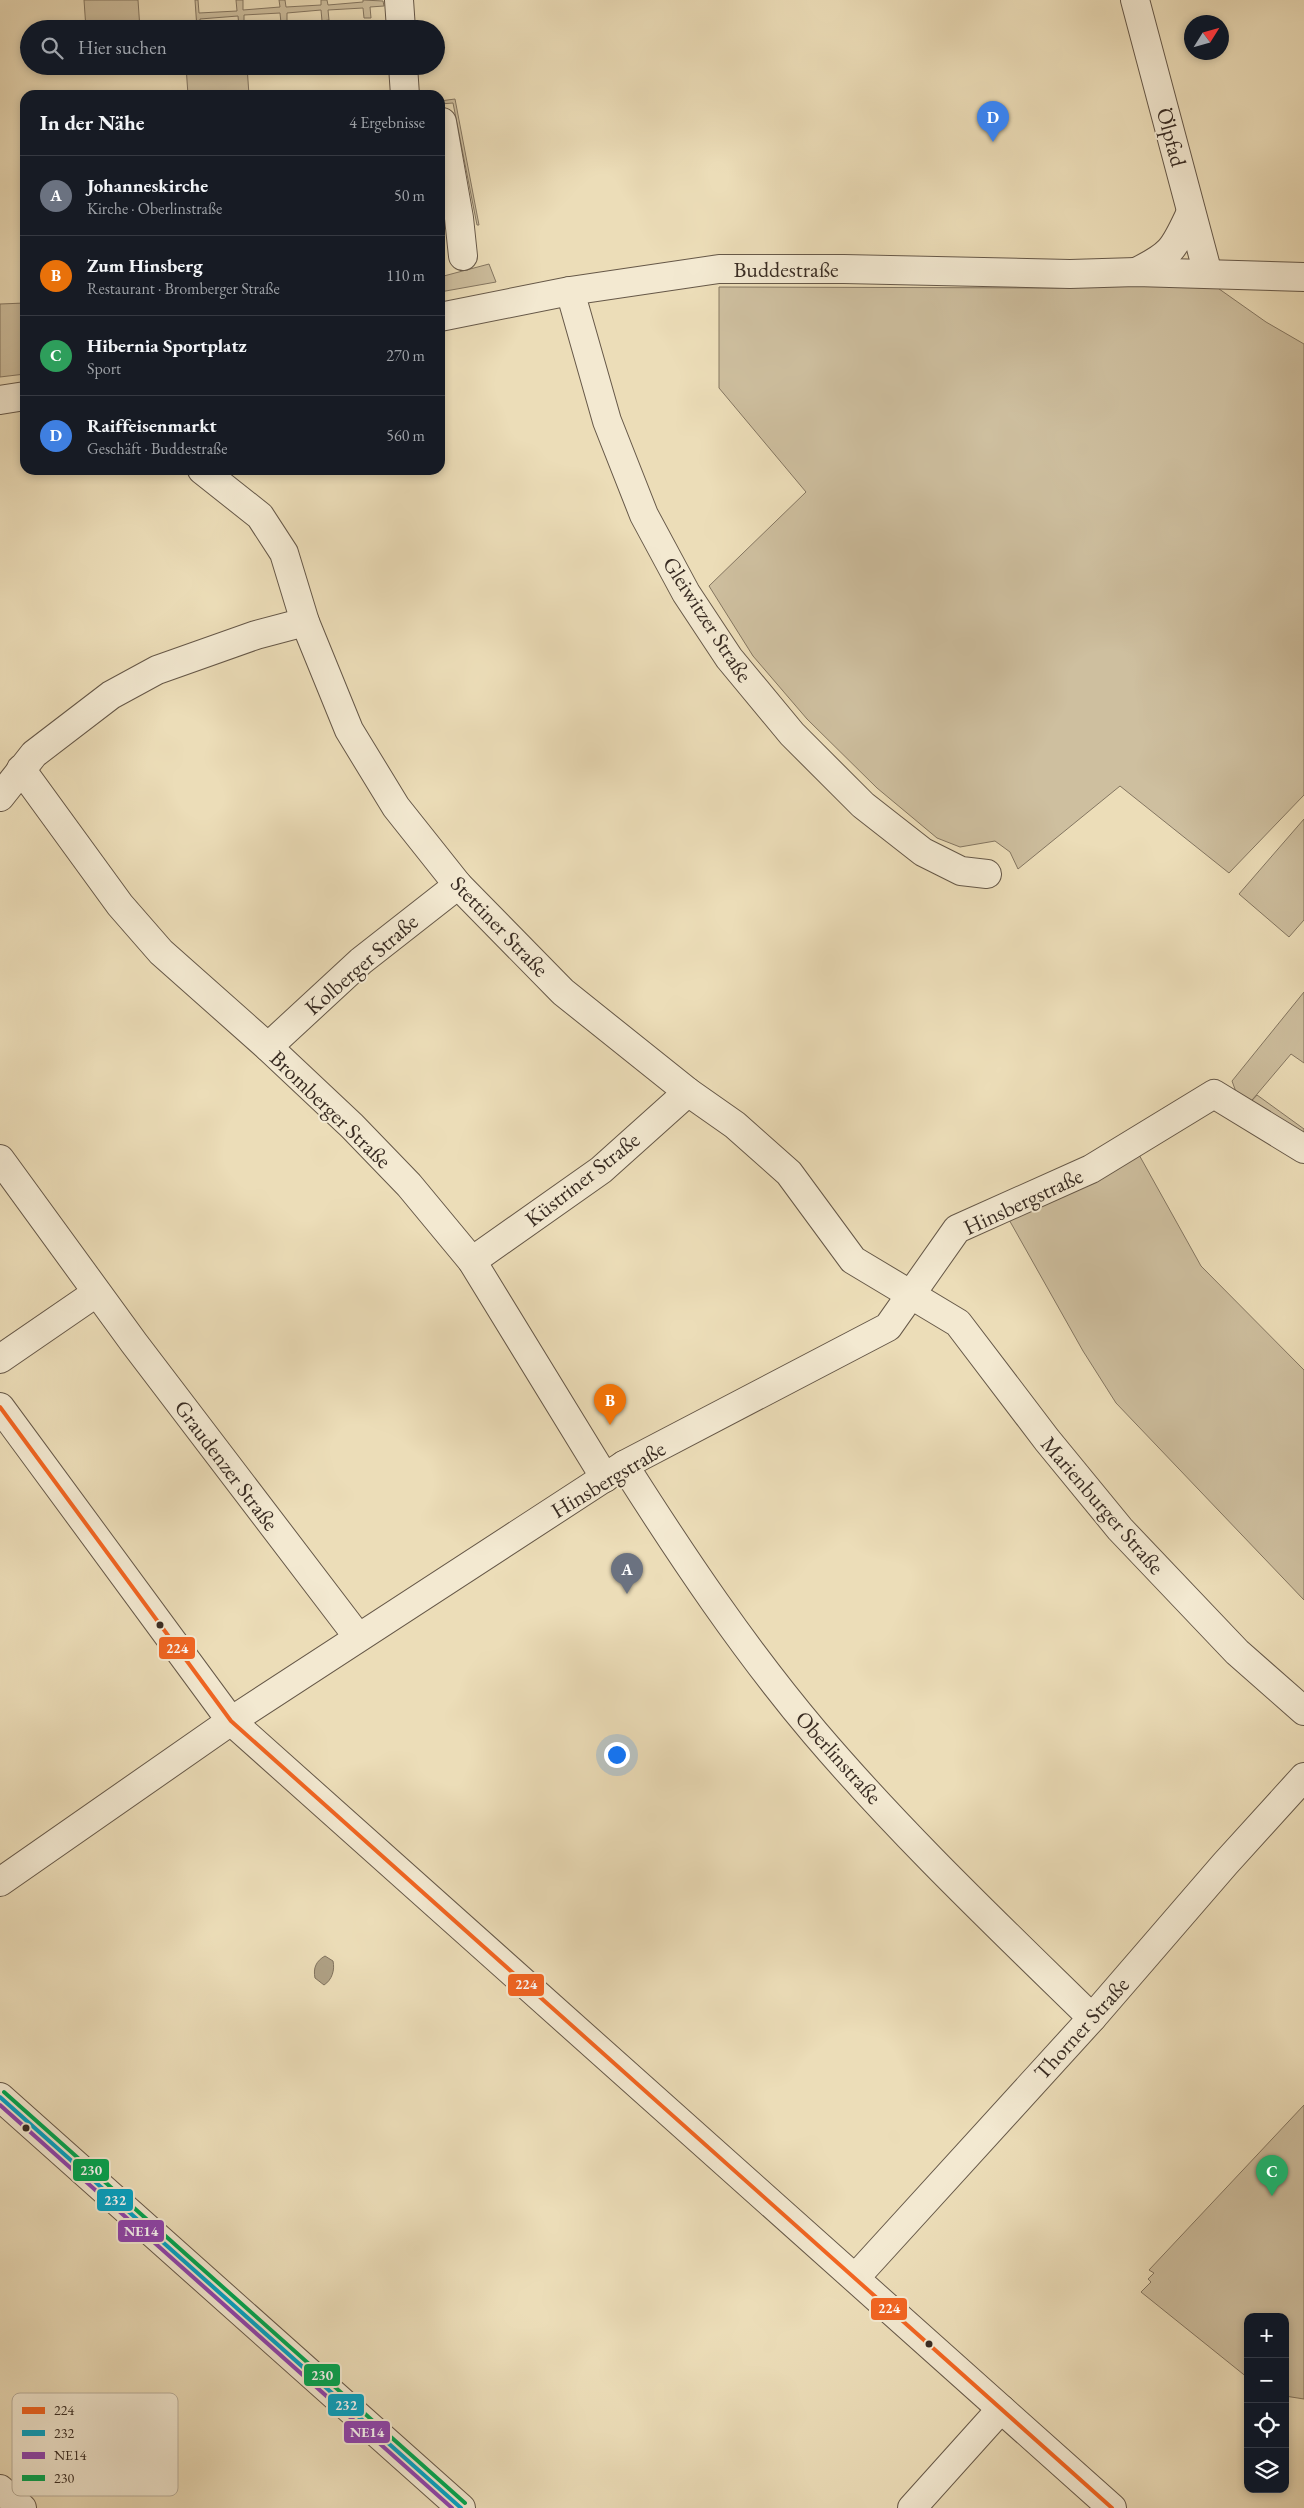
<!DOCTYPE html>
<html lang="de">
<meta charset="utf-8">
<style>
:root{--surface:#171b24;--page:#242831;--text:#f1f3f6;--muted:#9ea1a6;--line:#363941;--accent:#7c3aed}
body{margin:0;font-family:"EB Garamond",serif;background:var(--page);color:var(--text)}
.controls{position:absolute;right:15px;bottom:15px;display:grid;overflow:hidden;border-radius:10px;box-shadow:0 2px 8px #0003}
.controls button{width:45px;height:45px;display:grid;place-items:center;padding:0;border:0;border-bottom:1px solid var(--line);background:var(--surface);color:var(--text);font:25px sans-serif}
.compass{position:absolute;left:1184px;top:15px;width:45px;height:45px;border-radius:50%;background:var(--surface);box-shadow:0 2px 8px #0003;rotate:53deg}
.you{position:absolute;left:616px;top:1754px;width:18px;height:18px;margin:-12px;border:4px solid #fff;border-radius:50%;background:#1a73e8;box-shadow:0 0 0 8px #1a73e833}
.badge{display:grid;place-items:center;width:32px;height:32px;border-radius:50%;background:var(--accent);color:#fff;font-size:16px;font-weight:700}
.pin{position:absolute;translate:-50% -41px;filter:drop-shadow(0 1px 2px #0008)}
.pin::after{content:'';position:absolute;top:26px;width:18px;height:15px;background:inherit;clip-path:polygon(0 0,100% 0,50% 100%)}
.list{margin:0;padding:0;list-style:none}
h2{display:flex;justify-content:space-between;align-items:center;height:65px;margin:0;padding:0 20px;font-size:21px}
h2 small{font-size:16px;font-weight:400;color:var(--muted)}
.list li{display:grid;grid-template-columns:32px 1fr auto;gap:15px;align-items:center;box-sizing:border-box;height:80px;padding:0 20px;border-top:1px solid var(--line)}
.list b{display:block;font-size:19px;white-space:nowrap}
.list p{margin:0;font-size:16px;white-space:nowrap;color:var(--muted)}
.list em{font-size:16px;font-style:normal;color:var(--muted)}
.icon{flex:none;width:28px;height:28px;fill:none;stroke:currentColor;stroke-width:2;stroke-linecap:round;stroke-linejoin:round}
.map{position:relative;flex:none;width:1304px;height:2508px;overflow:hidden}
.search{position:absolute;background:var(--surface);box-shadow:0 2px 8px #0003;left:20px;top:20px;width:425px;height:55px;display:flex;align-items:center;gap:12px;box-sizing:border-box;padding:0 18px;border-radius:28px;color:var(--muted);font-size:19px}
.panel{position:absolute;background:var(--surface);box-shadow:0 2px 8px #0003;left:20px;top:90px;width:425px;height:385px;border-radius:15px}
.map>svg:first-child{display:block}
</style>
<div class="map">
<svg width="1304" height="2508" viewBox="0 0 1304 2508">
<rect width="100%" height="100%" fill="#ecddb8"/>
<filter id="stains"><feTurbulence type="fractalNoise" baseFrequency=".004" numOctaves="4"/><feColorMatrix values="0 0 0 0 .2 0 0 0 0 .09 0 0 0 0 .02 0 0 0 .5 -.17"/></filter>
<radialGradient id="worn" r=".72"><stop offset=".6" stop-color="#630" stop-opacity="0"/><stop offset="1" stop-color="#630" stop-opacity=".3"/></radialGradient>
<!-- green -->
<g fill="#cebf9f" stroke="#847661">
<polygon points="84,0 138,0 140,29 86,29"/>
<polygon points="195,0 198,0 199,13 237,11 236,0 243,0 243,10 280,7 279,0 285,0 286,7 321,5 321,0 327,0 328,5 363,2 363,0 383,1 384,6 370,7 371,18 364,18 363,8 328,10 329,20 322,21 321,10 287,13 287,23 281,23 280,13 244,15 244,27 239,27 238,16 200,19 200,29 197,29"/>
<polygon points="186,66 247,66 249,95 188,95"/>
<polygon points="455,99 479,225 477,225 453,103 440,104 440,101"/>
<polygon points="489,264 496,282 440,292 440,277"/>
<polygon points="1205,279 1266,322 1304,344 1304,795 1229,873 1120,786 1018,869 1010,852 995,841 960,847 937,838 877,788 807,719 753,656 709,586 806,492 719,388 719,287 1057,288"/>
<polygon points="25,303 25,374 0,377 0,304"/>
<polygon points="1304,819 1304,920 1289,937 1239,894"/>
<polygon points="1304,992 1304,1063 1291,1054 1247,1106 1257,1095 1304,1129 1304,1148 1243,1111 1232,1081"/>
<polygon points="1133,1144 1201,1266 1304,1370 1304,1600 1116,1403 1083,1351 1003,1209"/>
<polygon points="1304,2105 1304,2399 1285,2396 1285,2317 1248,2317 1248,2378 1141,2292 1151,2282 1148,2279 1154,2273 1149,2270"/>
</g>
<!-- water -->
<path fill="#afa185" stroke="#80725e" d="M 325,1956 L 333,1961 C 335,1970 332,1980 324,1985 L 315,1978 C 313,1968 316,1961 325,1956 Z"/>
<g fill="none" stroke-linecap="round" stroke-linejoin="round">
<!-- minor casing -->
<g stroke="#665848" stroke-width="30">
<g id="minor">
<polyline points="399,0 401,29"/>
<polyline points="1135,0 1208,274"/>
<polyline points="403,66 405,95"/>
<polyline points="440,122 442,122 459,218 463,256"/>
<path d="M 1136,272 C 1173,254 1174,248 1191,212"/>
<polyline points="570,291 607,421 644,515 686,593 729,658 792,734 863,805 923,852 961,871 987,874"/>
<polyline points="440,317 570,291 719,269 844,269 1070,274 1136,272 1304,277"/>
<polyline points="0,400 25,396"/>
<polyline points="202,470 260,516 284,553 305,622 349,730 396,807 458,885 563,992 688,1092 735,1125 789,1173 853,1260 958,1323 1047,1440 1120,1529 1237,1652 1304,1711"/>
<polyline points="21,769 120,905 161,952 268,1047 352,1126 409,1185 472,1261 605,1478"/>
<polyline points="0,797 34,754 111,695 157,670 256,635 305,622"/>
<polyline points="268,1047 361,961 458,885"/>
<polyline points="0,1159 134,1343 358,1637"/>
<polyline points="472,1261 601,1170 688,1092"/>
<polyline points="0,1359 96,1293"/>
<polyline points="0,1407 231,1721 1112,2508"/>
<path d="M 624,1465 C 683,1558 744,1649 815,1733 C 901,1834 997,1925 1092,2018"/>
<polyline points="0,1882 231,1721 624,1465 888,1327 957,1229 1091,1169 1214,1094 1304,1149"/>
<polyline points="0,2097 461,2508"/>
<polyline points="856,2277 1092,2018 1225,1864 1304,1777"/>
<polyline points="0,2489 22,2508"/>
<polyline points="912,2508 1001,2409"/>
</g>
</g>
<!-- minor -->
<use href="#minor" stroke="#f3e9d1" stroke-width="28"/>
<!-- bus-1 casing -->
<g stroke="#f3e9d1" stroke-width="8">
<polyline id="bus-1" points="0,1407 231,1721 1112,2508"/>
</g>
<!-- bus-2 casing -->
<g stroke="#f3e9d1" stroke-width="8">
<polyline id="bus-2" points="0,2097 461,2508"/>
</g>
<!-- bus-3 casing -->
<g stroke="#f3e9d1" stroke-width="8">
<polyline id="bus-3" points="0,2105 452,2508"/>
</g>
<!-- bus-4 casing -->
<g stroke="#f3e9d1" stroke-width="8">
<polyline id="bus-4" points="4,2092 465,2503"/>
</g>
<!-- bus-1 -->
<use href="#bus-1" stroke="#f26522" stroke-width="4"/>
<!-- bus-2 -->
<use href="#bus-2" stroke="#03a3c5" stroke-width="4"/>
<!-- bus-3 -->
<use href="#bus-3" stroke="#8e44ad" stroke-width="4"/>
<!-- bus-4 -->
<use href="#bus-4" stroke="#00a651" stroke-width="4"/>
</g>
<!-- markers -->
<g fill="#392c23" stroke="#f3e9d1" stroke-width="2">
<circle cx="160" cy="1625" r="4.5"/>
<circle cx="26" cy="2128" r="4.5"/>
<circle cx="929" cy="2344" r="4.5"/>
</g>
<g text-anchor="middle" stroke-width="4" stroke-linejoin="round" paint-order="stroke">
<!-- street labels -->
<g font-size="22" fill="#392c23" stroke="#f3e9d1">
<text transform="translate(1172 137) rotate(75)" y="8">Ölpfad</text>
<text x="786" y="277">Buddestraße</text>
<text transform="translate(708 619) rotate(57)" y="8">Gleiwitzer Straße</text>
<text transform="translate(500 926) rotate(46)" y="8">Stettiner Straße</text>
<text transform="translate(361 964) rotate(-41)" y="8">Kolberger Straße</text>
<text transform="translate(331 1109) rotate(44)" y="8">Bromberger Straße</text>
<text transform="translate(582 1179) rotate(-38)" y="8">Küstriner Straße</text>
<text transform="translate(1023 1201) rotate(-25)" y="8">Hinsbergstraße</text>
<text transform="translate(227 1465) rotate(53)" y="8">Graudenzer Straße</text>
<text transform="translate(608 1479) rotate(-31)" y="8">Hinsbergstraße</text>
<text transform="translate(1103 1505) rotate(49)" y="8">Marienburger Straße</text>
<text transform="translate(839 1757) rotate(48)" y="8">Oberlinstraße</text>
<text transform="translate(1081 2028) rotate(-48)" y="8">Thorner Straße</text>
</g>
</g>
<!-- legend -->
<rect x="12" y="2393" width="166" height="103" rx="8" fill="#f3e9d1" stroke="#bbb09d" stroke-width="1"/>
<rect x="22" y="2407" width="23" height="7" fill="#f26522"/>
<rect x="22" y="2430" width="23" height="6" fill="#03a3c5"/>
<rect x="22" y="2452" width="23" height="7" fill="#8e44ad"/>
<rect x="22" y="2475" width="23" height="6" fill="#00a651"/>
<g font-size="14" fill="#392c23">
<text x="54" y="2415">224</text>
<text x="54" y="2438">232</text>
<text x="54" y="2460">NE14</text>
<text x="54" y="2483">230</text>
</g>
<g stroke="#f3e9d1" stroke-width="2">
<rect x="158" y="1636" width="38" height="24" rx="5" fill="#f26522"/>
<rect x="507" y="1973" width="38" height="24" rx="5" fill="#f26522"/>
<rect x="72" y="2158" width="38" height="24" rx="5" fill="#00a651"/>
<rect x="96" y="2188" width="38" height="24" rx="5" fill="#03a3c5"/>
<rect x="117" y="2219" width="48" height="24" rx="5" fill="#8e44ad"/>
<rect x="870" y="2297" width="38" height="24" rx="5" fill="#f26522"/>
<rect x="303" y="2363" width="38" height="24" rx="5" fill="#00a651"/>
<rect x="327" y="2393" width="38" height="24" rx="5" fill="#03a3c5"/>
<rect x="343" y="2420" width="48" height="24" rx="5" fill="#8e44ad"/>
</g>
<g font-size="14" text-anchor="middle" font-weight="bold" fill="#fff">
<text x="177" y="1653">224</text>
<text x="526" y="1989">224</text>
<text x="91" y="2175">230</text>
<text x="115" y="2205">232</text>
<text x="141" y="2236">NE14</text>
<text x="889" y="2313">224</text>
<text x="322" y="2380">230</text>
<text x="346" y="2410">232</text>
<text x="367" y="2437">NE14</text>
</g>
<rect width="100%" height="100%" filter="url(#stains)"/>
<rect width="100%" height="100%" fill="url(#worn)"/>
</svg>
<div class="controls">
<button>+</button>
<button>−</button>
<button><svg class="icon" aria-label="locate" viewBox="0 0 24 24"><circle cx="12" cy="12" r="6"/><path d="M12 2v4M12 18v4M2 12h4M18 12h4"/></svg></button>
<button><svg class="icon" aria-label="layers" viewBox="0 0 24 24"><path d="M12 4l9 5-9 5-9-5zM3 14l9 5 9-5"/></svg></button>
</div>
<svg class="compass" viewBox="-18 -18 36 36"><path d="M0-13l5 13h-10z" fill="#e53935"/><path d="M0 13l5-13h-10z" fill="#9ea1a6"/></svg>
<div class="you"></div>
<div class="pin badge" style="left:627px;top:1594px;background:#6b7280">A</div>
<div class="pin badge" style="left:610px;top:1425px;background:#e8710a">B</div>
<div class="pin badge" style="left:1272px;top:2196px;background:#2e9e5b">C</div>
<div class="pin badge" style="left:993px;top:142px;background:#3f7fe0">D</div>
<div class="search"><svg class="icon" aria-label="search" viewBox="0 0 24 24"><circle cx="10" cy="10" r="6"/><path d="M15 15l6 6"/></svg>Hier suchen</div>
<section class="panel">
<h2>In der Nähe<small>4 Ergebnisse</small></h2>
<ul class="list">
<li><span class="badge" style="background:#6b7280">A</span><div><b>Johanneskirche</b><p>Kirche · Oberlinstraße</p></div><em>50 m</em></li>
<li><span class="badge" style="background:#e8710a">B</span><div><b>Zum Hinsberg</b><p>Restaurant · Bromberger Straße</p></div><em>110 m</em></li>
<li><span class="badge" style="background:#2e9e5b">C</span><div><b>Hibernia Sportplatz</b><p>Sport</p></div><em>270 m</em></li>
<li><span class="badge" style="background:#3f7fe0">D</span><div><b>Raiffeisenmarkt</b><p>Geschäft · Buddestraße</p></div><em>560 m</em></li>
</ul>
</section>
</div>
